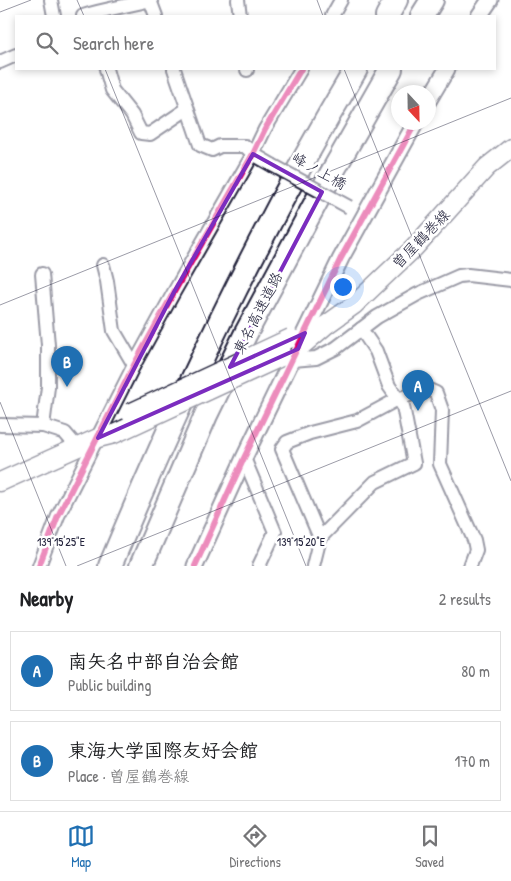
<!DOCTYPE html>
<meta charset="utf-8">
<style>
:root{--surface:#fff;--page:#f2f2f2;--text:#202124;--muted:#757577;--line:#e0e0e0;--accent:#1f6fb2}
body{margin:0;font-family:"Patrick Hand","Klee One",sans-serif;background:var(--page);color:var(--text)}
.compass{position:absolute;left:391px;top:85px;width:45px;height:45px;border-radius:50%;background:var(--surface);box-shadow:0 2px 8px #0003;rotate:158deg}
.you{position:absolute;left:342px;top:286px;width:18px;height:18px;margin:-12px;border:4px solid #fff;border-radius:50%;background:#1a73e8;box-shadow:0 0 0 8px #1a73e833}
.badge{display:grid;place-items:center;width:32px;height:32px;border-radius:50%;background:var(--accent);color:#fff;font-size:16px;font-weight:700}
.pin{position:absolute;translate:-50% -41px;filter:drop-shadow(0 1px 2px #0008)}
.pin::after{content:'';position:absolute;top:26px;width:18px;height:15px;background:inherit;clip-path:polygon(0 0,100% 0,50% 100%)}
.list{margin:0;padding:0;list-style:none}
h2{display:flex;justify-content:space-between;align-items:center;height:65px;margin:0;padding:0 20px;font-size:21px}
h2 small{font-size:16px;font-weight:400;color:var(--muted)}
.list li{display:grid;grid-template-columns:32px 1fr auto;gap:15px;align-items:center;box-sizing:border-box;height:80px;margin:0 10px 10px;padding:0 10px;border:1px solid var(--line);border-radius:0px}
.list b{display:block;font-size:19px;white-space:nowrap}
.list p{margin:0;font-size:16px;white-space:nowrap;color:var(--muted)}
.list em{font-size:16px;font-style:normal;color:var(--muted)}
.icon{flex:none;width:28px;height:28px;fill:none;stroke:currentColor;stroke-width:2;stroke-linecap:round;stroke-linejoin:round}
.map{position:relative;flex:none;width:511px;height:566px;overflow:hidden}
.search{position:absolute;background:var(--surface);box-shadow:0 2px 8px #0003;left:15px;right:15px;top:15px;height:55px;display:flex;align-items:center;gap:12px;box-sizing:border-box;padding:0 18px;border-radius:0px;color:var(--muted);font-size:19px}
.sheet{height:245px;background:var(--surface)}
nav{display:flex;justify-content:space-around;align-items:center;box-sizing:border-box;height:70px;border-top:1px solid var(--line);background:var(--surface);font-size:14px;color:var(--muted)}
nav a{display:grid;justify-items:center;gap:2px}
nav .on{color:var(--accent)}
.map>svg:first-child{display:block}
</style>
<div class="map">
<svg width="511" height="566" viewBox="0 0 511 566">
<rect width="100%" height="100%" fill="#fff"/>
<filter id="ink" filterUnits="userSpaceOnUse"><feTurbulence type="fractalNoise" baseFrequency=".02" numOctaves="2"/><feDisplacementMap in="SourceGraphic" scale="10" xChannelSelector="R" yChannelSelector="G"/><feConvolveMatrix kernelMatrix="1 2 1 2 8 2 1 2 1" color-interpolation-filters="sRGB"/></filter>
<g filter="url(#ink)">
<g fill="none" stroke-linecap="round" stroke-linejoin="round">
<!-- minor casing -->
<g stroke="#22223b" stroke-width="16">
<g id="minor">
<polyline points="51,0 54,16"/>
<polyline points="150,0 156,16"/>
<polyline points="238,0 240,16"/>
<path d="M 83,16 C 105,9 128,6 150,0"/>
<polyline points="332,16 341,0"/>
<polyline points="0,62 16,55"/>
<polyline points="106,69 112,90 132,115 141,133 150,134 187,109"/>
<polyline points="174,69 200,145 212,150 220,146 245,146 253,154 272,165"/>
<polyline points="247,69 247,70"/>
<polyline points="103,265 107,281 114,331 134,365"/>
<polyline points="42,274 48,345 48,387 43,426"/>
<polyline points="293,360 316,358 336,348 377,317 418,294 459,276 468,275 511,280"/>
<polyline points="0,425 43,426 65,433 77,447"/>
<polyline points="244,458 275,532 259,566"/>
<polyline points="320,538 282,449 287,442 310,433 357,421 398,399 427,389 436,393 442,410 440,464 474,540 476,550 470,566"/>
<polyline points="39,566 58,516 134,365 174,292 253,154 265,129 301,69"/>
<polyline points="313,566 320,538 375,482 414,463 403,406 389,386 376,351 361,329"/>
</g>
</g>
<!-- tertiary casing -->
<g stroke="#22223b" stroke-width="19">
<g id="tertiary">
<polyline points="479,16 490,0"/>
<polyline points="428,101 447,69"/>
<polyline points="195,566 244,458 341,258 416,122"/>
</g>
</g>
<!-- secondary casing -->
<g stroke="#22223b" stroke-width="21">
<g id="secondary">
<polyline points="283,356 298,349 326,325 354,305 414,248 487,167 511,148"/>
<polyline points="0,482 98,438 114,434 125,429"/>
</g>
</g>
<!-- motorway casing -->
<g stroke="#22223b" stroke-width="26">
<g id="motorway">
<polyline points="387,16 396,0"/>
<polyline points="422,16 432,0"/>
<path d="M 110,566 C 181,395 261,228 356,69"/>
<polyline points="141,566 206,415 246,333 330,176 391,69"/>
</g>
</g>
<!-- minor -->
<use href="#minor" stroke="#fff" stroke-width="12"/>
<!-- tertiary -->
<use href="#tertiary" stroke="#fff" stroke-width="15"/>
<!-- secondary -->
<use href="#secondary" stroke="#fff" stroke-width="18"/>
<!-- motorway -->
<use href="#motorway" stroke="#fff" stroke-width="22"/>
<!-- minor-bridge casing -->
<g stroke="#22223b" stroke-width="16" stroke-linecap="butt">
<polyline id="minor-bridge" points="272,165 349,207"/>
</g>
<!-- secondary-bridge casing -->
<g stroke="#22223b" stroke-width="21" stroke-linecap="butt">
<g id="secondary-bridge">
<polyline points="130,413 291,338"/>
<polyline points="125,429 283,356"/>
</g>
</g>
<!-- minor-bridge -->
<use href="#minor-bridge" stroke="#fff" stroke-width="12"/>
<!-- secondary-bridge -->
<use href="#secondary-bridge" stroke="#fff" stroke-width="18"/>
<!-- cycleway casing -->
<g stroke="#fff" stroke-width="9">
<g id="cycleway">
<polyline points="39,566 58,516 134,365 174,292 253,154 265,129 301,69"/>
<polyline points="195,566 244,458 341,258 416,122"/>
</g>
</g>
<!-- cycleway -->
<use href="#cycleway" stroke="#d6006c" stroke-width="6"/>
</g>
</g>
<!-- marked area -->
<path d="M0 0H511V566H0ZM 253,154 L 322,192 L 230,367 L 305,333 L 298,349 L 98,438 L 174,292 Z" fill="#fff" fill-opacity=".55" fill-rule="evenodd"/>
<path fill="none" stroke="#7b2cbf" stroke-width="4" stroke-linejoin="round" d="M 253,154 L 322,192 L 230,367 L 305,333 L 298,349 L 98,438 L 174,292 Z"/>
<!-- ticks -->
<path fill="none" stroke="#22223b" stroke-width="1" stroke-opacity="0.45" d="M 77,0 L 84,16M 317,0 L 323,16M 0,12 L 31,0M 105,69 L 306,566M 344,69 L 511,481M 0,305 L 511,98M 0,402 L 66,566M 77,566 L 511,391"/>
<g text-anchor="middle" stroke-width="5" stroke-linejoin="round" paint-order="stroke">
<!-- street labels -->
<g font-size="15" fill="#22223b" stroke="#fff">
<text transform="translate(319 171) rotate(29)" y="5">峰ノ上橋</text>
<text transform="translate(421 239) rotate(-46)" y="5">曽屋鶴巻線</text>
<text transform="translate(258 313) rotate(-63)" y="5">東名高速道路</text>
</g>
</g>
<g font-size="12" text-anchor="middle" fill="#22223b" stroke="#fff" stroke-width="5" stroke-linejoin="round" paint-order="stroke">
<text x="61" y="546">139°15'25"E</text>
<text x="301" y="546">139°15'20"E</text>
</g>
</svg>
<svg class="compass" viewBox="-18 -18 36 36"><path d="M0-13l5 13h-10z" fill="#e53935"/><path d="M0 13l5-13h-10z" fill="#757577"/></svg>
<div class="you"></div>
<div class="pin badge" style="left:418px;top:411px">A</div>
<div class="pin badge" style="left:67px;top:387px">B</div>
<div class="search"><svg class="icon" aria-label="search" viewBox="0 0 24 24"><circle cx="10" cy="10" r="6"/><path d="M15 15l6 6"/></svg>Search here</div>
</div>
<section class="sheet">
<h2>Nearby<small>2 results</small></h2>
<ul class="list">
<li><span class="badge">A</span><div><b>南矢名中部自治会館</b><p>Public building</p></div><em>80 m</em></li>
<li><span class="badge">B</span><div><b>東海大学国際友好会館</b><p>Place · 曽屋鶴巻線</p></div><em>170 m</em></li>
</ul>
</section>
<nav>
<a class="on"><svg class="icon" aria-label="map" viewBox="0 0 24 24"><path d="M3 6l6-2 6 2 6-2v14l-6 2-6-2-6 2zM9 4v14M15 6v14"/></svg>Map</a>
<a><svg class="icon" aria-label="directions" viewBox="0 0 24 24"><path d="M12 3l9 9-9 9-9-9zM9 14v-3h6M13 9l2 2-2 2"/></svg>Directions</a>
<a><svg class="icon" aria-label="saved" viewBox="0 0 24 24"><path d="M7 4h10v16l-5-4-5 4z"/></svg>Saved</a>
</nav>
